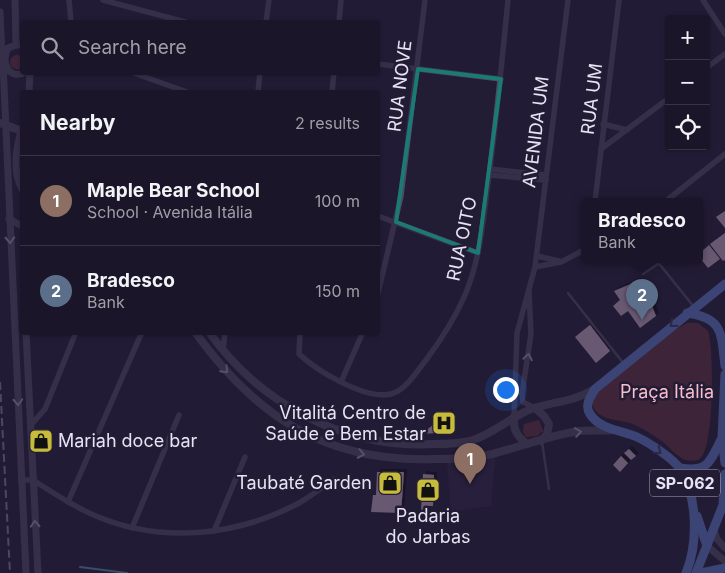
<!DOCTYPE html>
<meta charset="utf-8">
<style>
:root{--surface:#1a1528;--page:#231e30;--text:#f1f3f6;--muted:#9f9fa8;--line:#383445;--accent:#0f766e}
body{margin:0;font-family:Inter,sans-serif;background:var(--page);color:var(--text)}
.controls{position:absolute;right:15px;top:15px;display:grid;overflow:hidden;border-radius:5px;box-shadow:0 1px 4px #0004}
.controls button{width:45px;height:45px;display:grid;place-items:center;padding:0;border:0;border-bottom:1px solid var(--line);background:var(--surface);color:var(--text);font:25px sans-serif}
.you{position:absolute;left:505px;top:389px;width:18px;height:18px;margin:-12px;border:4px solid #fff;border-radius:50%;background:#1a73e8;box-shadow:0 0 0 8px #1a73e833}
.badge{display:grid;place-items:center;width:32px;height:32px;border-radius:50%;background:var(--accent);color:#fff;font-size:16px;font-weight:700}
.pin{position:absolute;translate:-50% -41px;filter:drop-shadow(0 1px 2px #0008)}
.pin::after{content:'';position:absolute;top:26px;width:18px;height:15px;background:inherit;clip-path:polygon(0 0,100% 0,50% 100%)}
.popup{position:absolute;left:581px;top:198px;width:122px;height:65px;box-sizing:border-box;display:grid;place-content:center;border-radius:5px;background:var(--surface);filter:drop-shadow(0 1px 4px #0005);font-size:16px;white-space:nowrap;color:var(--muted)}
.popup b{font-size:19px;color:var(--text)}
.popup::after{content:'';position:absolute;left:50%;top:100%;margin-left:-10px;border:10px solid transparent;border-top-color:var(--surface)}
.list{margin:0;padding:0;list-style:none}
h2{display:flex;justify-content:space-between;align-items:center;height:65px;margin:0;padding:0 20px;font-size:21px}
h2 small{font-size:16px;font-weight:400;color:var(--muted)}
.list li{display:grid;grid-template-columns:32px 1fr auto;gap:15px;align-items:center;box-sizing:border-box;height:90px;padding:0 20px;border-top:1px solid var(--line)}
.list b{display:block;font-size:19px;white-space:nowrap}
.list p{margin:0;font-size:16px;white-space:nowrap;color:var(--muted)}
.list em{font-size:16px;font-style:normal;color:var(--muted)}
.icon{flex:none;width:28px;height:28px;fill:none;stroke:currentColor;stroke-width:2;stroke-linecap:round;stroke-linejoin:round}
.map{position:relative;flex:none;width:725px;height:573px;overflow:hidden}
.search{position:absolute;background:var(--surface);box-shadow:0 1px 4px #0004;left:20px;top:20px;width:360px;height:55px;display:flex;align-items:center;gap:12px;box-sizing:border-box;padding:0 18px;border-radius:5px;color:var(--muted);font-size:19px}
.panel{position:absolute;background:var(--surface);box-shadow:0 1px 4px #0004;left:20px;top:90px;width:360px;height:245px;border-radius:5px}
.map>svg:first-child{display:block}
</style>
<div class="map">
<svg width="725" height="573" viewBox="0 0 725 573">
<defs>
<pattern id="grass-tufts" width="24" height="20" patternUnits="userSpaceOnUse" patternTransform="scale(1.25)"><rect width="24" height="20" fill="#5f303d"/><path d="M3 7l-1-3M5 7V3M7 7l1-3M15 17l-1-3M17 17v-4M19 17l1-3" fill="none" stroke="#764e5a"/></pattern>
<filter id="shadow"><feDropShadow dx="3" dy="-3" stdDeviation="0" flood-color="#0009"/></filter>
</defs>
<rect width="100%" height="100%" fill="#231c35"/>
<!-- built -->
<polygon fill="#2d2443" points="495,459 491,506 451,512 447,462"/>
<!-- grass -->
<g fill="url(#grass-tufts)">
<circle cx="17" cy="62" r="7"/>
<polygon points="539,420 543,431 537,436 526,437 523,432 524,424"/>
</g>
<!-- park -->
<path fill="#5f303d" d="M 687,323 L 698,323 L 708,331 C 714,348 715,455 698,460 C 693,461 687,461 683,459 C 676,455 669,447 663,442 C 655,436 645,430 637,426 C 621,417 598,424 592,403 L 598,390 L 670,333 Z"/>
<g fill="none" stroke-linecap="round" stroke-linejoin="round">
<!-- stream -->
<polyline stroke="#538da7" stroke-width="2" points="80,567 127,573"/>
</g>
<!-- building -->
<g fill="#bea3bc" filter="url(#shadow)">
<polygon points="725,211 725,228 716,217"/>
<polygon points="725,233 725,260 723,261 710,244"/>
<polygon points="709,245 720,259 708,268 700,258 700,253"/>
<polygon points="638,281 655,303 652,306 656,316 640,328 628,311 621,316 613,306 620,300 614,291"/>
<polygon points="590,325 610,351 596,363 575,337"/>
<polygon points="449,411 453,432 421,434 440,420"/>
<polygon points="629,449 636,456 631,460 624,453"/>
<polygon points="621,456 628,463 620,472 613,465"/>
<polygon points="377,472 404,472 401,513 371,512 373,495 376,495"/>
<polygon points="423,474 434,475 433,506 428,506 427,511 421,511"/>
</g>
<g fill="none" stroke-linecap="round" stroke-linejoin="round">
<!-- service -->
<g stroke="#4e4864" stroke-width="2.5">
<polyline points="643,274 658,264 661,266 694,307"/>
<polyline points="568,293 624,364"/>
<polyline points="542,442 549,489"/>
</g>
<!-- minor -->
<g stroke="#4e4864" stroke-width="5.5">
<polyline points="69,0 71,22"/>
<polyline points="103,0 185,22"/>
<polyline points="703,0 725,34"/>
<polyline points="266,22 269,0"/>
<polyline points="339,22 341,0"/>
<polyline points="378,64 501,79"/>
<polyline points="706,68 725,54"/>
<polyline points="131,72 187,92"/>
<polyline points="258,92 260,72"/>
<polyline points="332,92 334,72"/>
<polyline points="603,124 627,130"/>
<polyline points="601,149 669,98"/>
<polyline points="490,169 546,175"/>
<polyline points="489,175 546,180"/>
<polyline points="595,201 619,0"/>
<polyline points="666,201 725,154"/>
<polyline points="378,216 478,253"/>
<polyline points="537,256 559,261"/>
<polyline points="535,267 561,262 584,250"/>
<polyline points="529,292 531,334 522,394 523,402 535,408"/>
<polyline points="378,293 401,196 425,0"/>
<path d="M 300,332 L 299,354 C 317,371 365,400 391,394 C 406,390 417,371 426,360 C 441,340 455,318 465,295 C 480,260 483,221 488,184 C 496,123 502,62 508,0"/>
<polyline points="223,350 225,332"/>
<polyline points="341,382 363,332"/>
<polyline points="514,417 517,333 535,267 568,0"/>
<polyline points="30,426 45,409 76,332"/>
<path d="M 21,480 L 33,480 C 53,493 74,507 96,516 C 162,544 237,536 299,503 C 311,496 323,487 334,479"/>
<polyline points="68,502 142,332"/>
<polyline points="132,528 179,415"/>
<polyline points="214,531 245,457"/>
</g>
<!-- tertiary -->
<g stroke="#4e4864" stroke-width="7">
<polyline points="15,0 16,45"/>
<polyline points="0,12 2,57"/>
<path d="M 22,45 L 16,45 L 8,48 C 0,62 9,81 26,72"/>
<polyline points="3,63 26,573"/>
<polyline points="29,92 30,72"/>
<path d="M 22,128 C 16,148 12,170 22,189"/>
<polyline points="9,219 22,226"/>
<polyline points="26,332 38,573"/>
<polyline points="714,530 717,539 725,548"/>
<polyline points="707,546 725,561"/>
</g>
<!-- secondary -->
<g stroke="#4e4864" stroke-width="8">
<polyline points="0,123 22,131"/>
<path d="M 195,332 C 257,418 327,463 435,459 C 452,459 471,459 488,455 C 518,448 549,435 580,431 C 591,430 603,431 614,430"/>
<path d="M 209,332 C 260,404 345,449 433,444 C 445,444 458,444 470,441 C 494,434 511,416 534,408 C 558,401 572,402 595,389"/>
<polyline points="535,408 544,416 549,424 547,434 541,441"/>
<path d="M 514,417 C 513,430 517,436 527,444"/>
</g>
<!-- primary -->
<g stroke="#5977c0" stroke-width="9">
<path d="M 687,313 C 724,318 721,334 725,366"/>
<polyline points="725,374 722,438 725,463"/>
<path d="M 680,468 C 710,473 710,460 722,438"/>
<polyline points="697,516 707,546"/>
<path d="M 686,573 C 698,544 698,497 680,469 C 674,459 648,442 637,437 C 622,430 600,430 590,414 C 584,405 591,396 595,389 L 725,284"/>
<polyline points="696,573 723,505 725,474"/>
<polyline points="701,573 725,568"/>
</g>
<!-- rail -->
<polyline stroke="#817c91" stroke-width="2" stroke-dasharray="8 4" stroke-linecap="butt" points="0,382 10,573"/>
</g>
<!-- one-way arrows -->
<defs><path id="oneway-chevron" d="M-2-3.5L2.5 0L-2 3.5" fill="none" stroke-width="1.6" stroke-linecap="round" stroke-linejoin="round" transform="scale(1.25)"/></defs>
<g stroke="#928ea5">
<use href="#oneway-chevron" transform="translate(10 240) rotate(87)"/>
<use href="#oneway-chevron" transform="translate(528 357) rotate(-80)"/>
<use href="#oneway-chevron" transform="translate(225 370) rotate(47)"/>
<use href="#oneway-chevron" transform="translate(18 402) rotate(87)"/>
<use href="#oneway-chevron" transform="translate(578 432) rotate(-9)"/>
<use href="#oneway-chevron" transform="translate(361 454) rotate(12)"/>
<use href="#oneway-chevron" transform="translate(35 524) rotate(-93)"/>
</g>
<g stroke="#33375f">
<use href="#oneway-chevron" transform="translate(673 324) rotate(141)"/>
<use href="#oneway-chevron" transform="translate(658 451) rotate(38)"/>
</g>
<!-- marked area -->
<path d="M0 0H725V573H0ZM 418,69 L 501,79 L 478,253 L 396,222 Z" fill="#231c35" fill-opacity=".55" fill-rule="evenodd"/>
<path fill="none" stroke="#1a7b75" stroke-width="4" stroke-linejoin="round" d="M 418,69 L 501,79 L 478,253 L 396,222 Z"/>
<!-- icons -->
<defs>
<g id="hospital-square" transform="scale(1.25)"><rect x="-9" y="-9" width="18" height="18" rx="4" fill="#c7bb3c" stroke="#231c35"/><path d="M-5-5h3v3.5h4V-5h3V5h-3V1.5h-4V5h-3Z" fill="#111"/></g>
<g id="shop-square" transform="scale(1.25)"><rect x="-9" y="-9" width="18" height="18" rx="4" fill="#c7bb3c" stroke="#231c35"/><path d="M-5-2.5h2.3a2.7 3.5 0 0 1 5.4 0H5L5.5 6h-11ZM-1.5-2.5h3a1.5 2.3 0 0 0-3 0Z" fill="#111"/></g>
</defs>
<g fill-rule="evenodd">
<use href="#hospital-square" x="444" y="423"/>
<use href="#shop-square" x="41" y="441"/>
<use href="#shop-square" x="390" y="483"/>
<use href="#shop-square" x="428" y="490"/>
</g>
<g text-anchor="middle" stroke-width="5" stroke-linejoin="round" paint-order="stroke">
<!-- shield labels -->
<rect fill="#231c35" stroke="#aca7bb" stroke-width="1" x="650" y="469.5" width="70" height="27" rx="4"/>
<g font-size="16" font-weight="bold" fill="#e6e3f4">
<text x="685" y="489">SP-062</text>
</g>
<!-- street labels -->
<g font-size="18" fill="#e6e3f4" stroke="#231c35">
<text transform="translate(400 86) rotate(-83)" y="6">RUA NOVE</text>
<text transform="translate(592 99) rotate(-83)" y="6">RUA UM</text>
<text transform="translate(536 132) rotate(-83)" y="6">AVENIDA UM</text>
<text transform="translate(462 239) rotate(-78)" y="6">RUA OITO</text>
</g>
<!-- park labels -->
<g font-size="18" fill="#f9bdcc" stroke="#231c35">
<text x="667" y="398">Praça Itália</text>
</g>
<!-- poi labels -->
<g font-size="18" fill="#e6e3f4" stroke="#231c35" text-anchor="end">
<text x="426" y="419">Vitalitá Centro de<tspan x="426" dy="21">Saúde e Bem Estar</tspan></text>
<text x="58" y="447" text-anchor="start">Mariah doce bar</text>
<text x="372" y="489">Taubaté Garden</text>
<text x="428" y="522" text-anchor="middle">Padaria<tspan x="428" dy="21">do Jarbas</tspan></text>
</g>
</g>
</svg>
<div class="controls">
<button>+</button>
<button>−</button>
<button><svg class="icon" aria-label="locate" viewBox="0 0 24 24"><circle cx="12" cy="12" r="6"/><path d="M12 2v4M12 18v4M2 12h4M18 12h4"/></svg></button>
</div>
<div class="you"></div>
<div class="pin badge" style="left:470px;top:484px;background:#8d6e63">1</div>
<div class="pin badge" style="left:642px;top:320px;background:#5c6f8a">2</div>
<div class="popup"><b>Bradesco</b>Bank</div>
<div class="search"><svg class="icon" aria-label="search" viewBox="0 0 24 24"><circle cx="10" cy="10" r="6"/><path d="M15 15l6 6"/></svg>Search here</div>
<section class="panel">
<h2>Nearby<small>2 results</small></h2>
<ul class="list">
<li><span class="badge" style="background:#8d6e63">1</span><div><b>Maple Bear School</b><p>School · Avenida Itália</p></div><em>100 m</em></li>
<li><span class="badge" style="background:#5c6f8a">2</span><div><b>Bradesco</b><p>Bank</p></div><em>150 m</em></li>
</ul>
</section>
</div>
